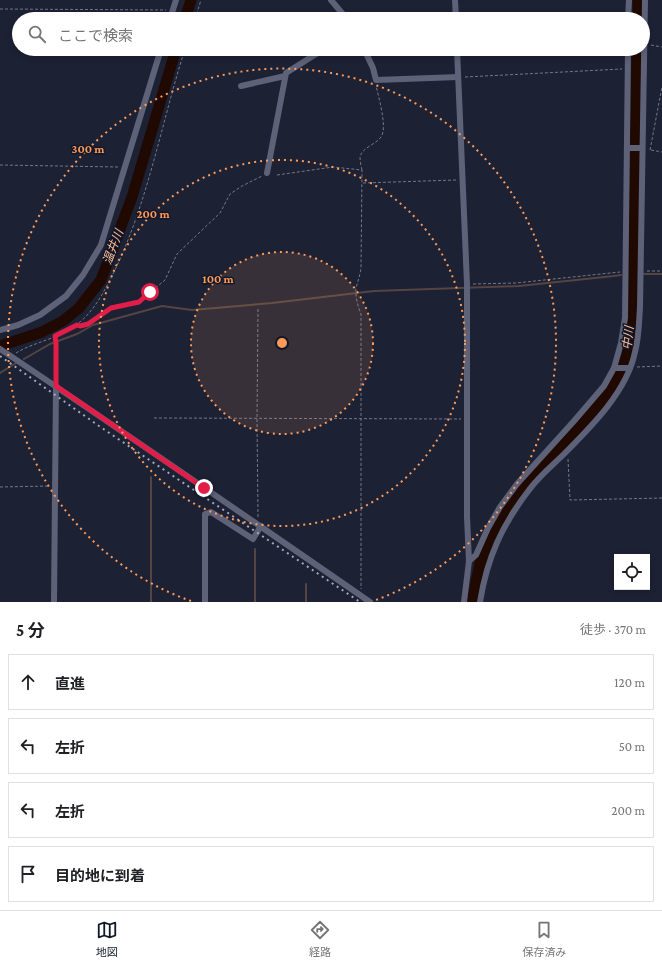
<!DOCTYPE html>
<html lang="ja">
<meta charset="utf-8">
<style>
:root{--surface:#fff;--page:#f6f6f6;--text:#202124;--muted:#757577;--line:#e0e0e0;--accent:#111827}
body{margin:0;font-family:"Crimson Pro","Noto Sans JP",serif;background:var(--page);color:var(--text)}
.controls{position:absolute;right:12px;bottom:12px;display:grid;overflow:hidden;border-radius:0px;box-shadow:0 2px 6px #0003}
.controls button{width:36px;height:36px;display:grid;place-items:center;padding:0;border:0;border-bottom:1px solid var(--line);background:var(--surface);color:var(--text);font:20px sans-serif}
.stop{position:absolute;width:12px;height:12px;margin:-9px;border:3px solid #e11d48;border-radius:50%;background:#fff}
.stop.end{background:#e11d48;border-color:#fff;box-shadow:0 1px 4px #0008}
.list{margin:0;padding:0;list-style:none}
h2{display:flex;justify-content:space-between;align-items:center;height:52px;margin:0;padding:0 16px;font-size:17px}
h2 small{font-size:13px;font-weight:400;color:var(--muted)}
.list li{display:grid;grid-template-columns:26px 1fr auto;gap:12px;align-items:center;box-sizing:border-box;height:56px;margin:0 8px 8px;padding:0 8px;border:1px solid var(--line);border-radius:0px}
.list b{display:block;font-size:15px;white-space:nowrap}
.list em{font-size:13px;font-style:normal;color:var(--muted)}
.icon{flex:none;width:22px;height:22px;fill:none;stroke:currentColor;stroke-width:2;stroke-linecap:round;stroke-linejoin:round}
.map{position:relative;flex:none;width:662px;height:602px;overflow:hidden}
.search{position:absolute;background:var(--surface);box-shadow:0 2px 6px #0003;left:12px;right:12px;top:12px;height:44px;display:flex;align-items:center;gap:10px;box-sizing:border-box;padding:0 14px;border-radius:22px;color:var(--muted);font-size:15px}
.sheet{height:308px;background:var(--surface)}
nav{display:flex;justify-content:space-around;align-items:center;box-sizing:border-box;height:56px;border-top:1px solid var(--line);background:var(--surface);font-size:11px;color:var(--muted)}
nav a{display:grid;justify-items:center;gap:2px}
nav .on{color:var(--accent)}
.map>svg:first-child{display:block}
</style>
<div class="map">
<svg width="662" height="602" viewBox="0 0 662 602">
<rect width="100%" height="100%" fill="#1d2134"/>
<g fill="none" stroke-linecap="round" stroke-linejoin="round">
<!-- stream -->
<g stroke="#544543" stroke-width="2">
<polyline points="627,274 638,274"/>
<polyline points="644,274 662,274"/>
<polyline points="627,276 633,277"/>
<polyline points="24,359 50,344 77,334 93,325 162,306 192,310 272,303 374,291 519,286 614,276 621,275"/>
<polyline points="0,373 16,363"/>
<polyline points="151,477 151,602"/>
<polyline points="255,549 255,602"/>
<polyline points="306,584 306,602"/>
</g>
<!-- river -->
<g stroke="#200900" stroke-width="11">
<polyline points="185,19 191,0"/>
<polyline points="638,19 638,0"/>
<polyline points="0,346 42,332 63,321 79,308 101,280 132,197 176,49"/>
<polyline points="472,602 480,563 508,506 522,488 595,409 608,393 620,373 627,355 630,341 633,289 637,49"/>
</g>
<!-- path -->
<g stroke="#747888" stroke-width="1" stroke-dasharray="3 2" stroke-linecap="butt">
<polyline points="0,9 166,10"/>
<polyline points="195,19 201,0"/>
<polyline points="651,45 662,47"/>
<polyline points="465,77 622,69"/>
<polyline points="650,150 662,87"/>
<polyline points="651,150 662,152"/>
<polyline points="0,165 118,167"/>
<path d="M 362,170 C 361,166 360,161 360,157 C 362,146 381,144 383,132 C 385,120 379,98 376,86"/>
<path d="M 277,175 L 333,167 L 362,170 L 361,268 C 360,275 358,281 356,288 C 355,296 358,307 361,314 L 361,589"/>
<polyline points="363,183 456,180"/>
<polyline points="647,271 662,271"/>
<polyline points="473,284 516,283 620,272"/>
<path d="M 77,325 C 89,330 100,313 110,308 C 119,304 129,304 139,302 L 165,280 L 177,254 L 220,213 L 230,194 L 242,186 L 262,176"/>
<polyline points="55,337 56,343 56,380"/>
<path d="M 16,353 C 34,342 58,339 76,325 C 93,313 104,292 113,274 C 148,203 161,124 185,49"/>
<polyline points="637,367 662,366"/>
<polyline points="154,418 461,419"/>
<polyline points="568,459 570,500 662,498"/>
<polyline points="0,487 49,486"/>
<polyline points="258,517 257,418 258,309"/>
</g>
<!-- minor -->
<g stroke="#5d6279" stroke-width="6">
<polyline points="331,0 347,19"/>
<polyline points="455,0 456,19"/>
<polyline points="170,19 176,0"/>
<polyline points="628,19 629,0"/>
<polyline points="364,49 373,68 376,80 458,77"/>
<polyline points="457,49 467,284 467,517 469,561 464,602"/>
<polyline points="241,86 285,76"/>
<polyline points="628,148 642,148"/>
<polyline points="267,173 286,73 316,54 329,49"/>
<polyline points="0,330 18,325 40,315 66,296 83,275 101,245 161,49"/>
<path d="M 0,349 C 124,432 247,517 370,602"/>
<polyline points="614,368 630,368"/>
<polyline points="469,561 476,555 488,528 500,507 517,484 574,421 604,386 614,368 621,343 625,318 628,49"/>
<polyline points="54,602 56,386"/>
<polyline points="205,602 205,514 211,512 253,539 261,526"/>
<path d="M 480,602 C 487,558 502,525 529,490 C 539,476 553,465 565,453 C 592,426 627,391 635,352 C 639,337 639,322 640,307 L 645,0"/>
</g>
<!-- rail -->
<polyline stroke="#a5a8b7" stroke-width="2" stroke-dasharray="2 4" stroke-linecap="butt" points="0,356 99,426 360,602"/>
</g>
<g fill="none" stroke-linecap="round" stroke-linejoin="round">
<!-- route -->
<polyline stroke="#e11d48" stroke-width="5" points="150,292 139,302 111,308 88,324 80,326 77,325 55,336 56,343 56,386 204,488"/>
</g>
<!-- distance rings -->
<circle cx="282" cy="343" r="91" fill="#fe9b58" fill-opacity=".12"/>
<g fill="none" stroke="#fe9b58" stroke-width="2" stroke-dasharray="2 4">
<circle cx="282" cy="343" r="91"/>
<circle cx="282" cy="343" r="183"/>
<path d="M191 601A274 274 0 1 1 373 601"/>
</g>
<g text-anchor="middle" stroke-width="3" stroke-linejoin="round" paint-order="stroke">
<!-- water labels -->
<g font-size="12" font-style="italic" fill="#febf98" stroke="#141729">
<text transform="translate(113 247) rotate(-69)" y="4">温井川</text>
<text transform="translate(628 338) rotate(-84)" y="4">中川</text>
</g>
</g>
<circle cx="282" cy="343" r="6" fill="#fe9b58" stroke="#141729" stroke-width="2"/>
<g font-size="12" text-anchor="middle" font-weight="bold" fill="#fe9b58" stroke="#141729" stroke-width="3" stroke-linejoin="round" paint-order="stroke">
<text x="88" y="153">300 m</text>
<text x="153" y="218">200 m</text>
<text x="218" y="283">100 m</text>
</g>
</svg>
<div class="controls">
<button><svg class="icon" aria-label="locate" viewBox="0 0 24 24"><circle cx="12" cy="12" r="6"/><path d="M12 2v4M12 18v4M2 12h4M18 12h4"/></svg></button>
</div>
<div class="stop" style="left:150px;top:292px"></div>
<div class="stop end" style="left:204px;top:488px"></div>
<div class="search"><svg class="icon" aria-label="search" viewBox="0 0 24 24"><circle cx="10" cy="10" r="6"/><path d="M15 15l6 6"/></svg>ここで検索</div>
</div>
<section class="sheet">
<h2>5 分<small>徒歩 · 370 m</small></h2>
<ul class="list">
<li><svg class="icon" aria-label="ahead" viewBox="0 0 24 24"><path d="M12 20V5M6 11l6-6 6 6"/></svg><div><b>直進</b></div><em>120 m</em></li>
<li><svg class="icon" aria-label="left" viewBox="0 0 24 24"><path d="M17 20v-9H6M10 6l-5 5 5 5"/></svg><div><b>左折</b></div><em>50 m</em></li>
<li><svg class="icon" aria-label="left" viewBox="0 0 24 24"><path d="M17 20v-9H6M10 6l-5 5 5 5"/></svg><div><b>左折</b></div><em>200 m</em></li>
<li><svg class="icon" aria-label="arrive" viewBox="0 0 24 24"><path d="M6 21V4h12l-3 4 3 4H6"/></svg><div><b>目的地に到着</b></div></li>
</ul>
</section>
<nav>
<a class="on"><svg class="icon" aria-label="map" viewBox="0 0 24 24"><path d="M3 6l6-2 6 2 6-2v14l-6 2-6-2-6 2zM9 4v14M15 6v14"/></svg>地図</a>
<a><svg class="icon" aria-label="directions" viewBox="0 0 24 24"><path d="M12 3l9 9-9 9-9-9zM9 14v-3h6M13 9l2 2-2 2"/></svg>経路</a>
<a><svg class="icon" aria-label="saved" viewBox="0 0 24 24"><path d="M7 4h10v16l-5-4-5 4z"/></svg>保存済み</a>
</nav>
